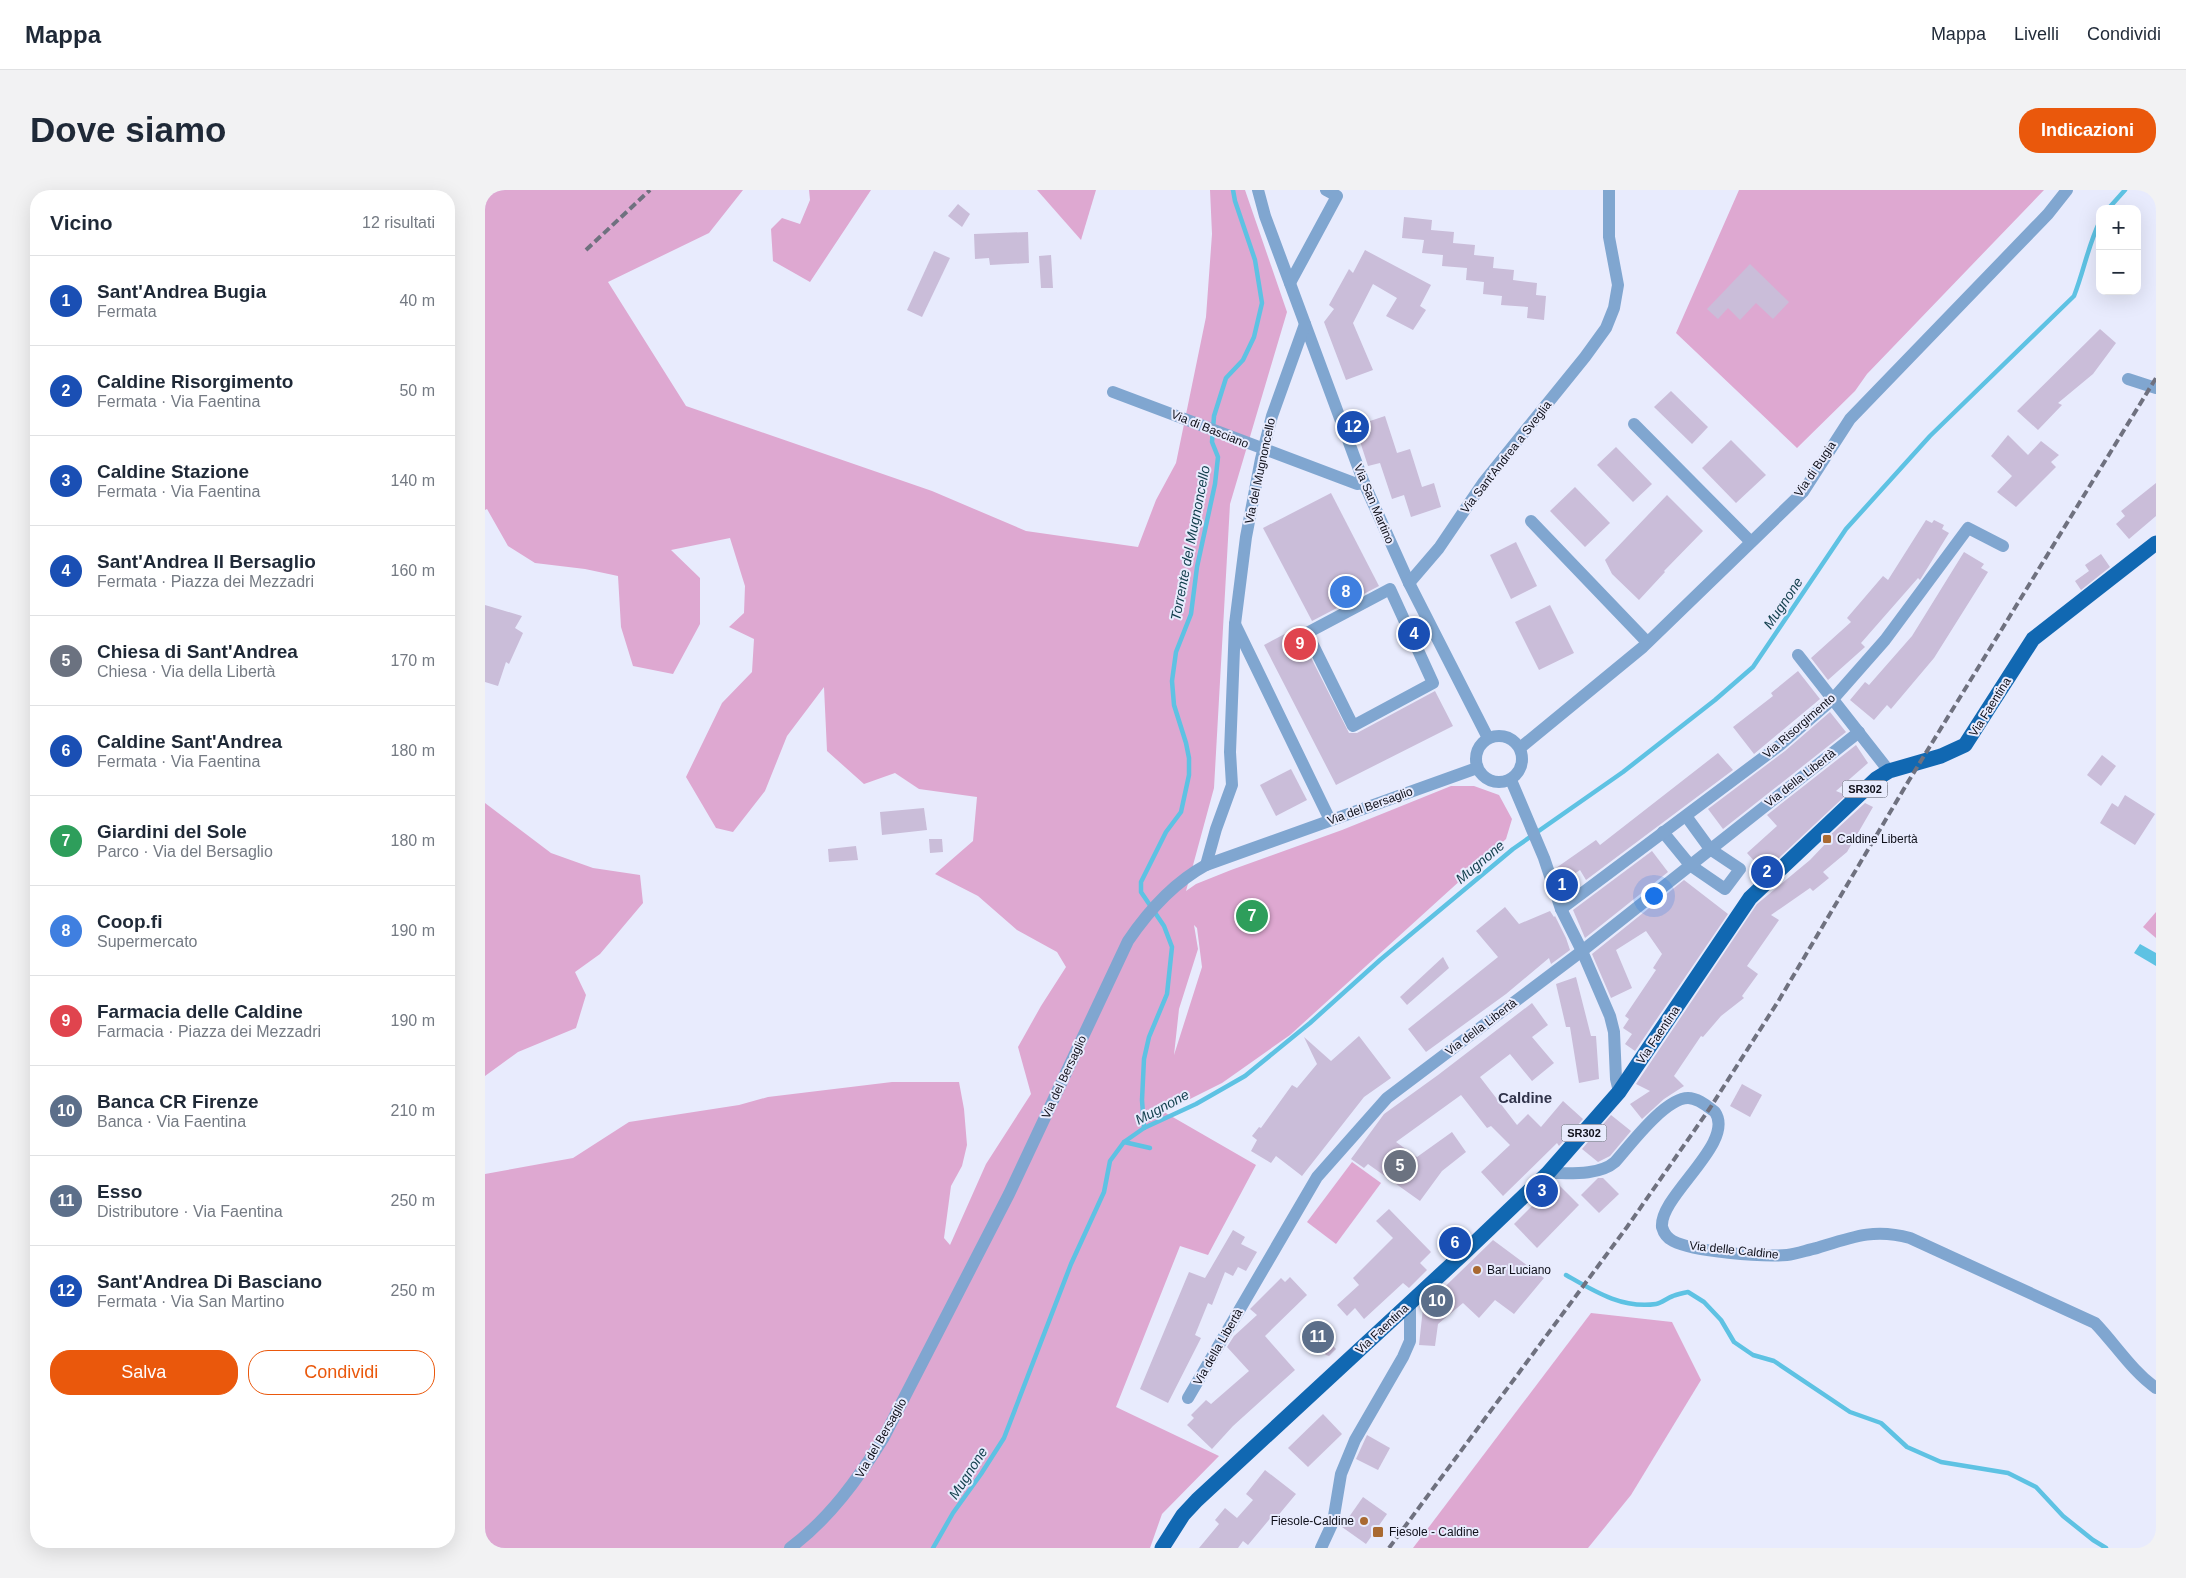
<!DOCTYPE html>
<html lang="it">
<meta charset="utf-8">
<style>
:root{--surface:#fff;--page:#f2f2f3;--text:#1f2937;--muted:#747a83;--line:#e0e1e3;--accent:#ea580c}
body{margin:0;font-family:Helvetica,sans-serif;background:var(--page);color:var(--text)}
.controls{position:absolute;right:15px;top:15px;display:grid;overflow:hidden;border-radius:10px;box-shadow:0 5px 20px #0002}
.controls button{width:45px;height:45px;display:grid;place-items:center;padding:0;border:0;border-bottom:1px solid var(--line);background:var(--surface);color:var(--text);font:25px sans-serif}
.you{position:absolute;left:1168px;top:705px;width:18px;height:18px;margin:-12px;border:4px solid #fff;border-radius:50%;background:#1a73e8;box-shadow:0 0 0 8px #1a73e833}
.badge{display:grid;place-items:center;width:32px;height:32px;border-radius:50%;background:var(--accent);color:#fff;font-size:16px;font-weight:700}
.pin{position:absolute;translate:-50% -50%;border:2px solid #fff;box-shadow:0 1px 5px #0006}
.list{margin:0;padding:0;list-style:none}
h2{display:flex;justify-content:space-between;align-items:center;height:65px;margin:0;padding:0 20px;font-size:21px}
h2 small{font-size:16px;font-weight:400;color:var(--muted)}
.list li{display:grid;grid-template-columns:32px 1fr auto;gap:15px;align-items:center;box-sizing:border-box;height:90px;padding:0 20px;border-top:1px solid var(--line)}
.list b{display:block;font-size:19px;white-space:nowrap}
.list p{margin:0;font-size:16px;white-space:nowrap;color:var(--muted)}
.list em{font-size:16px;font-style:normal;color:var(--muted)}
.actions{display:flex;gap:10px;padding:15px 20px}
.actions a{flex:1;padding:11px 0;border:1px solid var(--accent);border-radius:20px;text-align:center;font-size:18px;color:var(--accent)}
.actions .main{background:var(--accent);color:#fff}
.map{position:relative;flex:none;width:1671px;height:1358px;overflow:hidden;border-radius:20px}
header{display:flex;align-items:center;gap:30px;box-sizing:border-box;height:70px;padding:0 25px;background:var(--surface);border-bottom:1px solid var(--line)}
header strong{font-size:24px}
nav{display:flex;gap:28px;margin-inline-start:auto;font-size:18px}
.intro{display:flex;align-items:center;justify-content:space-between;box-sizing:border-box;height:120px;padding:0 30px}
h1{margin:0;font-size:35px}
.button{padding:12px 22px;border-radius:20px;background:var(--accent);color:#fff;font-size:18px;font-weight:700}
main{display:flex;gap:30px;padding:0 30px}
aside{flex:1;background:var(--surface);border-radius:20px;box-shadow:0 5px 20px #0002}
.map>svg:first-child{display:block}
</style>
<header>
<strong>Mappa</strong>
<nav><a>Mappa</a><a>Livelli</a><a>Condividi</a></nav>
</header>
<div class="intro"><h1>Dove siamo</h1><a class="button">Indicazioni</a></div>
<main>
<aside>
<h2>Vicino<small>12 risultati</small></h2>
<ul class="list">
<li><span class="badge" style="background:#1a4fb4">1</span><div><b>Sant'Andrea Bugia</b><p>Fermata</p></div><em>40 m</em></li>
<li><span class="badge" style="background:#1a4fb4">2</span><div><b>Caldine Risorgimento</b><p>Fermata · Via Faentina</p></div><em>50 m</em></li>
<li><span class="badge" style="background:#1a4fb4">3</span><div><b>Caldine Stazione</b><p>Fermata · Via Faentina</p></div><em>140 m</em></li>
<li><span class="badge" style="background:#1a4fb4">4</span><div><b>Sant'Andrea Il Bersaglio</b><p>Fermata · Piazza dei Mezzadri</p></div><em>160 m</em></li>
<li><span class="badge" style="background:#6b7280">5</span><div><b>Chiesa di Sant'Andrea</b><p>Chiesa · Via della Libertà</p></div><em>170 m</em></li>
<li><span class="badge" style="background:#1a4fb4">6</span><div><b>Caldine Sant'Andrea</b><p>Fermata · Via Faentina</p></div><em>180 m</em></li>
<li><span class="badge" style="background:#2e9e5b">7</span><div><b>Giardini del Sole</b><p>Parco · Via del Bersaglio</p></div><em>180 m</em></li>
<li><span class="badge" style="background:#3f7fe0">8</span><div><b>Coop.fi</b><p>Supermercato</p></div><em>190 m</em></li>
<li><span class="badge" style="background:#e0444e">9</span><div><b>Farmacia delle Caldine</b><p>Farmacia · Piazza dei Mezzadri</p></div><em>190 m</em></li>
<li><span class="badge" style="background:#5c6f8a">10</span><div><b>Banca CR Firenze</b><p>Banca · Via Faentina</p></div><em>210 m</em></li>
<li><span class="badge" style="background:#5c6f8a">11</span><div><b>Esso</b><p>Distributore · Via Faentina</p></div><em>250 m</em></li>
<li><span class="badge" style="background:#1a4fb4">12</span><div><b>Sant'Andrea Di Basciano</b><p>Fermata · Via San Martino</p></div><em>250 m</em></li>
</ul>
<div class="actions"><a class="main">Salva</a><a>Condividi</a></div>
</aside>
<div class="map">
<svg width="1671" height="1358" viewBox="0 0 1671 1358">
<rect width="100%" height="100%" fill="#e8ebfd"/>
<!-- green -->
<g fill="#dea8d1" fill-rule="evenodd">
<path d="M 0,0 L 258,0 L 224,43 L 123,92 L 201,216 L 447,301 L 541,341 L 653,357 L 671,310 L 691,273 L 721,127 L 727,44 L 725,0 L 760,0 L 802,122 L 745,314 L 729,598 L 701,701 L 711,694 L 746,680 L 857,640 L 966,596 L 989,596 L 1014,605 L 1027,629 L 1021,649 L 805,845 L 737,893 L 679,922 L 771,975 L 723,1065 L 695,1056 L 631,1217 L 734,1266 L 677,1324 L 665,1358 L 0,1358 L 0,984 L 88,968 L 144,932 L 254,915 L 283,907 L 407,892 L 474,892 L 479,919 L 482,955 L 477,976 L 466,996 L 459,1048 L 465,1055 L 501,974 L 546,904 L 533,857 L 556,816 L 581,777 L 572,762 L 532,740 L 493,706 L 450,684 L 488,651 L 492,607 L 434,599 L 410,583 L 379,594 L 342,561 L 339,497 L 302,546 L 280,601 L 248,642 L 231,638 L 201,587 L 237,513 L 267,482 L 269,449 L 244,437 L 259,423 L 260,396 L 245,348 L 186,360 L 215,388 L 215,434 L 188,484 L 148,476 L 136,437 L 133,386 L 100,379 L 50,373 L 23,356 L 2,319 L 0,320 ZM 709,735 L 712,738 L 717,777 L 689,865 L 694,819 L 713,759 Z"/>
<polygon points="324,0 386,0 325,92 288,71 286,39 297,28 315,34 325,10"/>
<polygon points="552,0 611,0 596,50"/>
<polygon points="1254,0 1559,0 1382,184 1370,201 1312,258 1191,143"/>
<polygon points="0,613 66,663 108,678 155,685 158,713 115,764 90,782 101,805 91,838 33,862 0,886"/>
<polygon points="1671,722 1671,748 1658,737"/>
<polygon points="867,972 896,993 851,1054 822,1032"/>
<polygon points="1106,1123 1187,1132 1216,1190 1146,1305 1103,1358 928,1358"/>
</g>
<!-- water -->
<polygon fill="#5ec2e3" points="1655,754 1671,763 1671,776 1649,763"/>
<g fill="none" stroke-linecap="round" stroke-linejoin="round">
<!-- stream -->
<g stroke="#5ec2e3" stroke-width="4.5">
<polyline points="1623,19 1640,0"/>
<polyline points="659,938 657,910 659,869 664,847 682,804 687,757 679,736 656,702 656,692 681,642 696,622 704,585 704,568 701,553 689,515 687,491 691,462 706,424 712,377 730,294 733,267 727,252 729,226 741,188 758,170 769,147 777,113 770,70 750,11 748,0"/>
<polyline points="639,952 665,958"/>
<path d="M 1081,1085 C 1109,1101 1137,1119 1171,1114 C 1177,1113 1182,1108 1188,1106 C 1193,1104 1198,1103 1203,1102 L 1219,1112 L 1236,1130 L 1249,1152 L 1268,1165 L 1289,1171 L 1365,1222 L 1396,1233 L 1422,1257 L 1456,1272 L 1523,1283 L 1551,1297 L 1578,1326 L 1608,1350 L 1621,1358"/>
<path d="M 448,1358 L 468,1323 L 496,1284 L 519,1248 L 586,1074 L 619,1002 L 625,971 L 639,952 L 659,938 L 711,914 L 760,886 L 825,833 L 895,770 L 1028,659 L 1138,582 L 1230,510 L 1268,477 L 1361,339 L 1445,246 L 1589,106 C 1599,81 1603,55 1615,31"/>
</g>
</g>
<!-- building -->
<g fill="#cabdd9">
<polygon points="473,14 485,24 477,37 463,26"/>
<polygon points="919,27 947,30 946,40 969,42 968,53 990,55 989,65 1009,67 1008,78 1029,80 1028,90 1052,93 1051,105 1061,106 1059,130 1042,128 1043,117 1016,115 1017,106 998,104 999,92 981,90 982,78 957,76 958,65 937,63 939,50 917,48"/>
<polygon points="543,42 544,73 505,75 504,68 490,69 489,44"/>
<polygon points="880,60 946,95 935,116 941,120 928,140 901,126 912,108 888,94 868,133 888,180 861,190 839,132 849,119 844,115 864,79 868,83"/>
<polygon points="449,61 465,68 437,127 422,120"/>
<polygon points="566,65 568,98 556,98 554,66"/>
<polygon points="1265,74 1304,112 1288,129 1271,113 1255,130 1243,118 1233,129 1222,119"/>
<polygon points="1615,139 1631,153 1608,184 1573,213 1577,215 1553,240 1532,221"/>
<polygon points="1186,201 1223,237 1207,254 1169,217"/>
<polygon points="900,226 912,263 925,259 937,297 949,293 956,317 926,327 919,305 907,309 895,273 883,276 870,236"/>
<polygon points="1523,245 1543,265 1556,251 1574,265 1566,272 1571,277 1531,317 1512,302 1527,286 1506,266"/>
<polygon points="1246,250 1281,285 1251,313 1217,278"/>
<polygon points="1131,257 1167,294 1148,312 1112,275"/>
<polygon points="1671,293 1671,326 1644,349 1631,334 1640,326 1636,321"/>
<polygon points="1090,297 1125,333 1100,357 1065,321"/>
<polygon points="846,303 894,396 827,431 778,338"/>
<polygon points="1182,305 1218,341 1179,381 1180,382 1154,410 1127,384 1120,370"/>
<polygon points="1441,330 1447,333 1449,330 1459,335 1457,339 1464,343 1435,390 1433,388 1376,453 1380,457 1343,490 1326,468 1366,432 1362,428 1398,386 1403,390"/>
<polygon points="1031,352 1052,396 1026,409 1005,365"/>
<polygon points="1479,362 1499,374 1496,378 1503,382 1449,468 1406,519 1402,515 1389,530 1365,510 1380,492 1384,495 1427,446"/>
<polygon points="1616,364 1625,377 1596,400 1590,391 1604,381 1600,375"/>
<polygon points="0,415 37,426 30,438 38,443 24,474 21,472 13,496 0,492"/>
<polygon points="1065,415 1089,463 1054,480 1030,432"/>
<polygon points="811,438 864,543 872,543 950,501 968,536 851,595 779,455"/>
<polygon points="1313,481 1335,509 1269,564 1248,537 1288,506 1286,503"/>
<polygon points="1345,522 1361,542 1238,639 1223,619 1300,561"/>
<polygon points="1371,555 1383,573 1351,601 1361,605 1279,682 1262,663 1292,636 1282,625"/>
<polygon points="1233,563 1248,580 1101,690 1095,680 1076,693 1071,678 1111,650 1115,655"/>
<polygon points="1617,565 1631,576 1616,596 1602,585"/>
<polygon points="806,579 822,610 791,626 775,595"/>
<polygon points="1640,605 1670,624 1650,655 1615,633 1627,613 1633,617"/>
<polygon points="1380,613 1388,617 1362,662 1338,682 1344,688 1328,701 1325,698 1286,725 1294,730 1262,776 1273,784 1257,806 1259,808 1236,826 1218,847 1216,846 1189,886 1199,896 1179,909 1157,929 1145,914 1165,901 1151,894 1272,714 1325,670 1344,650 1342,648"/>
<polygon points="439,618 442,640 397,645 395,622"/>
<polygon points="444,649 457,649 458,662 445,663"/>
<polygon points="371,656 373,670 344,672 343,659"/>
<polygon points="1167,661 1183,682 1100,748 1088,720"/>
<polygon points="1199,690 1243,724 1150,861 1140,854 1147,844 1138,838 1144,829 1140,826 1171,780 1168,778 1177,764 1161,741 1131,760 1147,798 1126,808 1107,764"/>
<polygon points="1020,717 1034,734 1065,721 1069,727 1070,726 1081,748 1085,760 1066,774 1064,768 1021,804 941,862 923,839 1013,767 991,741"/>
<polygon points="958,767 964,778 922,815 915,807"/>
<polygon points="1091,787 1106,846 1111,846 1114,889 1094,893 1085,837 1081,837 1071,794"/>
<polygon points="1047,813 1063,835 1047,847 1069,873 1047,891 1025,864 995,887 1032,935 1043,924 1056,937 1078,911 1098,929 1074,956 1072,953 1018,1006 996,982 1025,955 1006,936 1002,938 976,905 911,952 932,967 967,942 981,962 957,981 935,1011 883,974 879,978 866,969 899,924 953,885"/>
<polygon points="874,846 906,888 879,907 817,986 791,966 786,973 766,961 772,950 767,946 774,937 776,938 807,895 812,898 832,874 819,847 846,871"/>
<polygon points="1257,894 1277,905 1265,927 1245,916"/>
<polygon points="1126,925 1146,941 1125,966 1113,972 1097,959"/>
<polygon points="1113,988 1118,988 1134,1004 1114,1023 1096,1005"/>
<polygon points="1071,992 1094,1015 1052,1058 1029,1034"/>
<polygon points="904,1019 946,1062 935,1073 942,1080 924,1098 918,1093 879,1129 870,1118 862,1126 852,1115 874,1095 868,1088 908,1048 891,1031"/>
<polygon points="748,1040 760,1047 756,1054 772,1062 761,1081 753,1077 748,1086 740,1082 727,1115 723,1113 710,1145 716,1148 683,1213 655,1199 704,1082 720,1088"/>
<polygon points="1008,1050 1059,1088 1029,1124 1010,1110 994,1128 978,1113 953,1134 950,1156 934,1155 938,1118"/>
<polygon points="805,1087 822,1105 780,1146 810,1180 748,1236 727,1259 702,1235 709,1228 706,1225 721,1210 726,1214 764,1181 742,1157 749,1146 772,1125 765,1119 796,1088 800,1092"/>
<polygon points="826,1133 851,1159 844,1166 841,1165 817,1142"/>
<polygon points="838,1224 857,1244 823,1277 803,1258"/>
<polygon points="882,1245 905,1258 893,1280 871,1269"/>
<polygon points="780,1280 811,1304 791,1328 788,1325 763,1355 758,1351 753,1358 714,1358 734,1334 730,1330 740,1318 752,1328 768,1310 761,1304"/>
<polygon points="878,1307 902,1324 881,1354 857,1337"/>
</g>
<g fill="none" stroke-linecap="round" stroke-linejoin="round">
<!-- street -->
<g stroke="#80a6d0" stroke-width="12">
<polyline points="773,0 780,26 879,293 924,393 1003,548"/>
<polyline points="805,93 852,6 841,0"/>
<polyline points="1643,189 1671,198"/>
<polyline points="628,202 872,294 879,293"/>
<polyline points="1149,234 1266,352"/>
<polyline points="1046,331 1162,452"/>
<polyline points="924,393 954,358 998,293 1100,167 1121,138 1129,118 1133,95 1124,47 1124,0"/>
<polygon points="905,399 948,493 868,536 822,443"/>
<polyline points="750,434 845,630"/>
<polyline points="1313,465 1404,581"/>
<circle cx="1014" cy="569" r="23"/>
<polyline points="1035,558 1158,457 1318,302 1365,229 1563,24 1582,0"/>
<polyline points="1026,590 1059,668 1076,719 1097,761 1125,826 1129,842 1131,889 1134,902"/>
<polyline points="1178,642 1205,675 1240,699 1255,679 1225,659 1201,626"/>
<polyline points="721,675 731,639 747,595 745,562 750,434 761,347 776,269 787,226 820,134"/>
<polyline points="1076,719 1295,555 1348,509 1400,450 1483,338 1518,356"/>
<path d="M 1063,983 C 1083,983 1114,986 1130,972 C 1145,955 1180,908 1203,908 C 1213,908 1222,916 1230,922 C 1251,953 1174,1006 1177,1037 C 1179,1044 1182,1048 1188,1051 C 1209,1062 1277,1067 1302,1065 C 1312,1064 1322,1060 1332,1058 C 1367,1047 1389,1038 1425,1048 L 1610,1133 C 1631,1155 1647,1181 1671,1198"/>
<polyline points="703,1208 832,987 902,908 1097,761 1374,542"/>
<path d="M 305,1358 C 345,1328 373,1289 399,1247 L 524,1004 L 643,751 C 664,720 688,693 721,675 L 992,578"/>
<polyline points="836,1358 848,1332 856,1284 870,1250 918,1167 925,1151 925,1113"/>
</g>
<!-- primary -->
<polyline stroke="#1168b2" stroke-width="15" points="677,1358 698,1325 712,1310 979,1063 1063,983 1134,902 1265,708 1391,589 1404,581 1456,566 1480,555 1548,449 1671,353"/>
<!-- rail -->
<g stroke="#6f717f" stroke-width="4" stroke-dasharray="8 4" stroke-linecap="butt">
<polyline points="101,60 165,0"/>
<polyline points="904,1358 1142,1037 1225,918 1294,810 1423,592 1671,188"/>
</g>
</g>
<!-- markers -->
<g fill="#a96931" stroke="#e8ebfd" stroke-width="2">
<rect x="1337" y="644" width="10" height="10" rx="2.5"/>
<circle cx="992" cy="1080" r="5"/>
<circle cx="879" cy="1331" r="5"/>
<rect x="887" y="1336" width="12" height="12" rx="2.5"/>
</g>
<g text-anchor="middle" stroke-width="4" stroke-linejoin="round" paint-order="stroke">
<!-- shield labels -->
<g fill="#e8ebfd" stroke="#50525e" stroke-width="1">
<rect x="1357.5" y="590.5" width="45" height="17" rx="4"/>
<rect x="1076.5" y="934.5" width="45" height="17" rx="4"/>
</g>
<g font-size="11" font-weight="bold" fill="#0f101a">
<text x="1380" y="603">SR302</text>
<text x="1099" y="947">SR302</text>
</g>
<!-- street labels -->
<g font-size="12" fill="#0f101a" stroke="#e8ebfd">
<text transform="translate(725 239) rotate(22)" y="4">Via di Basciano</text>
<text transform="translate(1021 267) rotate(-52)" y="4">Via Sant'Andrea a Sveglia</text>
<text transform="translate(1330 279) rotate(-56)" y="4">Via di Bugia</text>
<text transform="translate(775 281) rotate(-78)" y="4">Via del Mugnoncello</text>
<text transform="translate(889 314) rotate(67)" y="4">Via San Martino</text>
<text transform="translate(1505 517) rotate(-58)" y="4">Via Faentina</text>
<text transform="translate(1314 536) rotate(-41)" y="4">Via Risorgimento</text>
<text transform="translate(1315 588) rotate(-38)" y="4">Via della Libertà</text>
<text transform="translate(885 616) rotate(-20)" y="4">Via del Bersaglio</text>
<text transform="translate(996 837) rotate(-37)" y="4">Via della Libertà</text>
<text transform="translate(1173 845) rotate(-56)" y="4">Via Faentina</text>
<text transform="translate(579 887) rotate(-65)" y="4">Via del Bersaglio</text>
<text transform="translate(1249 1060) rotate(6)" y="4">Via delle Caldine</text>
<text transform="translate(897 1139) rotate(-43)" y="4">Via Faentina</text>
<text transform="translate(733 1157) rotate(-60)" y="4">Via della Libertà</text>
<text transform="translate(396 1248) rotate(-60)" y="4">Via del Bersaglio</text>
</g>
<!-- poi labels -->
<g font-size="12" fill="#0f101a" stroke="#e8ebfd" text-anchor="start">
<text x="1352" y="653">Caldine Libertà</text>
<text x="1002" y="1084">Bar Luciano</text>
<text x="869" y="1335" text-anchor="end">Fiesole-Caldine</text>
<text x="904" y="1346">Fiesole - Caldine</text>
</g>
<!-- water labels -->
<g font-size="14" font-style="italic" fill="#113e4c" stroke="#e8ebfd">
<text transform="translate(705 353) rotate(-79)" y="5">Torrente del Mugnoncello</text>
<text transform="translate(1298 413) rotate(-56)" y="5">Mugnone</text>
<text transform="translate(995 672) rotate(-40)" y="5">Mugnone</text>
<text transform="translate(677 917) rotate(-28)" y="5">Mugnone</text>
<text transform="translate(483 1283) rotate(-57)" y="5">Mugnone</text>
</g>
<!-- quarter labels -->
<g font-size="15" font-weight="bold" fill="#30334a" stroke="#e8ebfd">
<text x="1040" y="913">Caldine</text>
</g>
</g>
</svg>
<div class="controls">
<button>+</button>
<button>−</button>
</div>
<div class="you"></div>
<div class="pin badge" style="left:1077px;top:695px;background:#1a4fb4">1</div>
<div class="pin badge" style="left:1282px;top:682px;background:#1a4fb4">2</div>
<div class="pin badge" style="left:1057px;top:1001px;background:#1a4fb4">3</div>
<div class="pin badge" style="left:929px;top:444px;background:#1a4fb4">4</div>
<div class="pin badge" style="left:915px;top:976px;background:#6b7280">5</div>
<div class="pin badge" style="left:970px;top:1053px;background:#1a4fb4">6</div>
<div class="pin badge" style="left:767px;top:726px;background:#2e9e5b">7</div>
<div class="pin badge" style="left:861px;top:402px;background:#3f7fe0">8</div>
<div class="pin badge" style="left:815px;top:454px;background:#e0444e">9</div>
<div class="pin badge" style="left:952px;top:1111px;background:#5c6f8a">10</div>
<div class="pin badge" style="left:833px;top:1147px;background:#5c6f8a">11</div>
<div class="pin badge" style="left:868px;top:237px;background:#1a4fb4">12</div>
</div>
</main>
